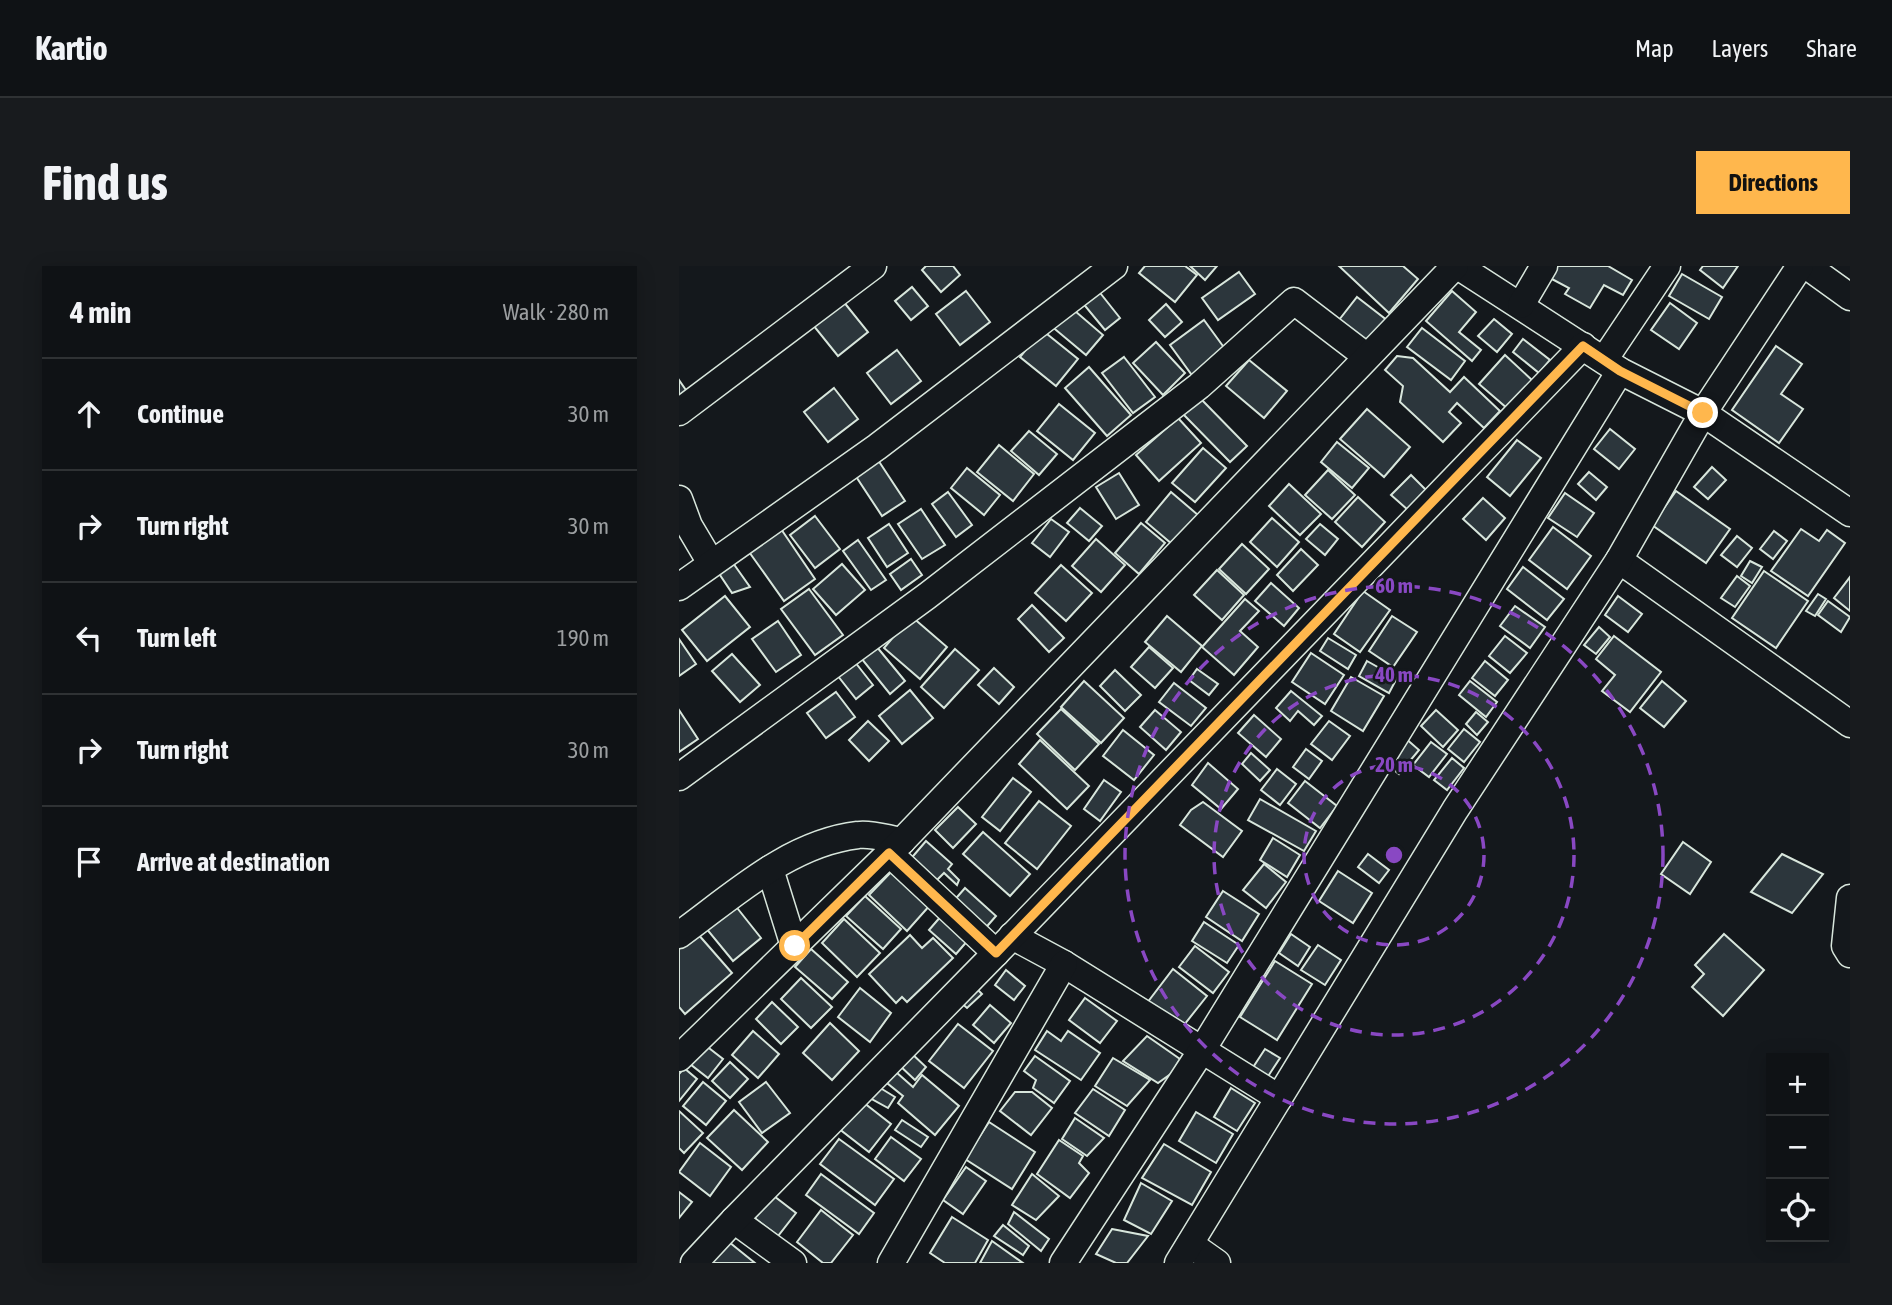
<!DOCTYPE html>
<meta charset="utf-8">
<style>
:root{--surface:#0f1215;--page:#181b1e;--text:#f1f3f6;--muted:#9b9ea0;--line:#2f3234;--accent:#ffb74d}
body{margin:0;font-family:"Asap Condensed",sans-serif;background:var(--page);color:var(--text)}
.controls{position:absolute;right:21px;bottom:21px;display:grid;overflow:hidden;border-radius:0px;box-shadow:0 4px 18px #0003}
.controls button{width:63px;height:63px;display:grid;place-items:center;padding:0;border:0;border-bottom:2px solid var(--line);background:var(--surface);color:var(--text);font:35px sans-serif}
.stop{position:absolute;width:21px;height:21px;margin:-16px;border:5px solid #ffb74d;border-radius:50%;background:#fff}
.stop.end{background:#ffb74d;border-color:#fff;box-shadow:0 2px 7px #0008}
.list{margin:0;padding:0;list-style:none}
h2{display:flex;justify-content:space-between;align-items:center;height:91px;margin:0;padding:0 28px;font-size:30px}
h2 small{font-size:23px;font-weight:400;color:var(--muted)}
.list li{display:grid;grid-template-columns:46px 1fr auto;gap:21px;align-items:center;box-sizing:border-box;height:112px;padding:0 28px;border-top:2px solid var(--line)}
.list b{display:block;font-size:26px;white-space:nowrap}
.list em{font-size:23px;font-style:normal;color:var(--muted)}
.icon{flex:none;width:38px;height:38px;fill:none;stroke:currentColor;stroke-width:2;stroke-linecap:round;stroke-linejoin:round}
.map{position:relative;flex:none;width:1171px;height:997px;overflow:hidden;border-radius:0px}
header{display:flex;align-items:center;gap:42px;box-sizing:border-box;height:98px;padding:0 35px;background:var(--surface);border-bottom:2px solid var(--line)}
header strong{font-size:33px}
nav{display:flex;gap:38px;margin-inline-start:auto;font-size:24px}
.intro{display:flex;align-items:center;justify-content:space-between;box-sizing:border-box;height:168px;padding:0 42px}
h1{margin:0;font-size:49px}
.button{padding:18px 32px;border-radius:0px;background:var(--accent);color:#111;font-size:24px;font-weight:700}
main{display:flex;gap:42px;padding:0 42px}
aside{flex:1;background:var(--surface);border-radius:0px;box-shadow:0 4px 18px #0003}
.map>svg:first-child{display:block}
</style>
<header>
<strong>Kartio</strong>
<nav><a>Map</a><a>Layers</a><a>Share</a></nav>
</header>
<div class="intro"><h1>Find us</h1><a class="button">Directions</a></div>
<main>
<aside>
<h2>4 min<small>Walk · 280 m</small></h2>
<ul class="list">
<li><svg class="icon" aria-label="ahead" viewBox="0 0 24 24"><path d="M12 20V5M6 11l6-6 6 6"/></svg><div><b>Continue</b></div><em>30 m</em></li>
<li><svg class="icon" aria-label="right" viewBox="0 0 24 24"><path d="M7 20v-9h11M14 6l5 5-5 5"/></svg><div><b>Turn right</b></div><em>30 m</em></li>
<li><svg class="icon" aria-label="left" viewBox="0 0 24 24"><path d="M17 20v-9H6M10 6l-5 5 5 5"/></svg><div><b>Turn left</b></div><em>190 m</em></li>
<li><svg class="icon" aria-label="right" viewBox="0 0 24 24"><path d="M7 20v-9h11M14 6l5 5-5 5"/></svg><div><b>Turn right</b></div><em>30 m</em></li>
<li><svg class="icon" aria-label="arrive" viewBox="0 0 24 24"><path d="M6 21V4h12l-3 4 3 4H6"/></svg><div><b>Arrive at destination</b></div></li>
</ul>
</aside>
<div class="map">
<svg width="1171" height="997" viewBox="0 0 1171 997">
<rect width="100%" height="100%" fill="#14181c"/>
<!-- building -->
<g fill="#2c363c" stroke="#d8e6dc" stroke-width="2">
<polygon points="247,0 274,0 281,9 262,26 243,4"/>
<polygon points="466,0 506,0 518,9 496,36 460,7"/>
<polygon points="511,0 538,0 526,14"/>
<polygon points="660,0 724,0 739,13 710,47"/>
<polygon points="878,0 929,0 953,14 944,29 925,19 911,42 886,28 890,22 871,12"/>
<polygon points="1024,0 1059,0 1044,22 1021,4"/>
<polygon points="560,6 576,28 539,54 523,32"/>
<polygon points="1003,8 1043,31 1030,53 990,30"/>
<polygon points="233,21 249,40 232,54 216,35"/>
<polygon points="418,23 441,52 426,64 402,35"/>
<polygon points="287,25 311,56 281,79 257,48"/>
<polygon points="773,25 797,46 780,66 802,84 793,95 747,55"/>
<polygon points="678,31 709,55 690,78 660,54"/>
<polygon points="164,35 189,66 159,90 134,59"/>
<polygon points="991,37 1018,57 1000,83 972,64"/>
<polygon points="487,38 503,56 486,71 470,54"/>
<polygon points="389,39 424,69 407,89 371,59"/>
<polygon points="815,53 833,68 818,86 799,70"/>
<polygon points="525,54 549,87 515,112 491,79"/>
<polygon points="743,62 786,95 772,114 728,81"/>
<polygon points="363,64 399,93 377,120 341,91"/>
<polygon points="844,73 871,94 860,107 834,86"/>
<polygon points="477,76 506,107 484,129 454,97"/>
<polygon points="1097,80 1123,98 1102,128 1124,143 1100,177 1053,144"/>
<polygon points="218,84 242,115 212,138 188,107"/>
<polygon points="826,89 854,115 829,143 800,118"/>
<polygon points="718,90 734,92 771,126 785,111 821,145 805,162 778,137 770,146 782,157 764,176 721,136 724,120 706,104"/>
<polygon points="445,91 476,131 454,147 423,107"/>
<polygon points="570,94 608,125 585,152 547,120"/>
<polygon points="410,101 452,149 428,170 386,122"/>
<polygon points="0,114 9,127 0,134"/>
<polygon points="155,122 179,153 149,176 125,146"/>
<polygon points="521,132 568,180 551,196 504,148"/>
<polygon points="380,138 416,167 394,194 358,165"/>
<polygon points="688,143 731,181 705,211 661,173"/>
<polygon points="499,152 522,177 480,215 457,189"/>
<polygon points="931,163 956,183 940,203 915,183"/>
<polygon points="350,165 378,188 360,209 332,185"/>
<polygon points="838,174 862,192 831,230 808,211"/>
<polygon points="658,176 690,202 673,222 642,196"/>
<polygon points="320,179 355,208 334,235 298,206"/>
<polygon points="524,182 547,202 516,236 493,217"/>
<polygon points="199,194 226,235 203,250 176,209"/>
<polygon points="1033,201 1047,214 1029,233 1015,221"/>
<polygon points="288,202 321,229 305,249 272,222"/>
<polygon points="649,204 676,229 653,253 626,229"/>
<polygon points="910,206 928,221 917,234 899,218"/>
<polygon points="440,207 460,239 437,253 417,221"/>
<polygon points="732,209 748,225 729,244 712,229"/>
<polygon points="610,218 642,248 621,269 590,240"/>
<polygon points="997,225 1051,263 1027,297 973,259"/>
<polygon points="269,226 293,259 277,271 253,238"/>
<polygon points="492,226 519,249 493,278 467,256"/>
<polygon points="886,227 915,247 898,271 869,252"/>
<polygon points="679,231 706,256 683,281 656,256"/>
<polygon points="804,232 826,252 807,274 784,253"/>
<polygon points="401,242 423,260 410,275 388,257"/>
<polygon points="242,243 266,279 243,293 219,258"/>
<polygon points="136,250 161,283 136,302 111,269"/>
<polygon points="593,252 620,276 598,301 571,276"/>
<polygon points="372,253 390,266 371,291 353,277"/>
<polygon points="462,257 486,277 460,308 436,287"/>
<polygon points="210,258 229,287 208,301 189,272"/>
<polygon points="641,258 659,273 646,289 627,273"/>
<polygon points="100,260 136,313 105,335 68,283"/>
<polygon points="874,261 912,290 888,323 850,294"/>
<polygon points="1122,263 1140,275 1148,264 1166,277 1129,330 1092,305"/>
<polygon points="1095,265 1108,275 1094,293 1081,283"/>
<polygon points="1058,270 1073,282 1058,301 1042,289"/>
<polygon points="417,273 446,299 422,326 393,300"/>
<polygon points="179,274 207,314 192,324 164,285"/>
<polygon points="563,278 590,303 567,328 540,303"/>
<polygon points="622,283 639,299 614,325 598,309"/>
<polygon points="232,293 243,309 222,324 211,308"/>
<polygon points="1071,295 1083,301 1073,317 1062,310"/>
<polygon points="54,297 71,321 53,327 39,306"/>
<polygon points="163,298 186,324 157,349 134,323"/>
<polygon points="382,299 413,327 387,355 356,327"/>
<polygon points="844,301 885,333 868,354 828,323"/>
<polygon points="538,304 565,329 543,354 515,329"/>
<polygon points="1085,305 1129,335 1097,382 1053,352"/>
<polygon points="1058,310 1071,320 1056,341 1042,332"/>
<polygon points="1171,311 1171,345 1155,332"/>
<polygon points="592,317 620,342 605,360 576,335"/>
<polygon points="130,323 164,369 136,389 102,343"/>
<polygon points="684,325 711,344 681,386 655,368"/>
<polygon points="1139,328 1147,333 1136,350 1127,345"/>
<polygon points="46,330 71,361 28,395 3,364"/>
<polygon points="939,330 963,348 949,366 926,349"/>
<polygon points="566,333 580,345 561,365 579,381 555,409 523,381"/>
<polygon points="1149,335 1171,351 1162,366 1139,349"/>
<polygon points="353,339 385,372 370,386 339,353"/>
<polygon points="836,340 866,361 851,382 821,360"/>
<polygon points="232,350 268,381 241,413 205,382"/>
<polygon points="488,350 523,380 502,406 466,376"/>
<polygon points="713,350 738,366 714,401 690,385"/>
<polygon points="99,355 122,389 97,406 73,373"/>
<polygon points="920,361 931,371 917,388 905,379"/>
<polygon points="826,370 848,387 831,407 810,390"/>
<polygon points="935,370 982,406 951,446 923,425 936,409 917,393"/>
<polygon points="649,372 677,389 669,403 641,385"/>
<polygon points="0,373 17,398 0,410"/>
<polygon points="193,375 226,415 211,428 178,387"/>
<polygon points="470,381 494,402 476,422 452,401"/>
<polygon points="276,383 300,404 265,442 242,421"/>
<polygon points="632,387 665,409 646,438 613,416"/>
<polygon points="53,388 81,419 61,436 33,405"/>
<polygon points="172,391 194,419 177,433 155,405"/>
<polygon points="688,395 718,412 710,427 680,410"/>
<polygon points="806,395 829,414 816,430 793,412"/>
<polygon points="315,402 335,421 320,438 299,419"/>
<polygon points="518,403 539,418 530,429 510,414"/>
<polygon points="436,404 462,429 446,445 421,420"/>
<polygon points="672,411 705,430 684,465 652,445"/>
<polygon points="405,415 445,452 422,477 382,441"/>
<polygon points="791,415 818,436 807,451 780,429"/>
<polygon points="983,415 1007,435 985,461 961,442"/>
<polygon points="495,417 527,442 512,460 480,436"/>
<polygon points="231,424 254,452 223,478 200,450"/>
<polygon points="612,425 643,450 635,459 619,445 611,455 597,442"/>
<polygon points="157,426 176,451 147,472 128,447"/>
<polygon points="382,443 420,478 396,504 358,468"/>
<polygon points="0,444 19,473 0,486"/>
<polygon points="476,444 502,466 487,484 461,461"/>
<polygon points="757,444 779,464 764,481 742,460"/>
<polygon points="797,446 809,456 798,469 787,458"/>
<polygon points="575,449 602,473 587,491 559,467"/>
<polygon points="189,455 210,475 190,495 170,474"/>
<polygon points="650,455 671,470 653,494 632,478"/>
<polygon points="785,463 801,476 785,496 769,483"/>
<polygon points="444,464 475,489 455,514 424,490"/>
<polygon points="725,471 740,484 720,508 705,496"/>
<polygon points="361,474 410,520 388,543 340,498"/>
<polygon points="752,476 768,488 750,511 734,499"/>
<polygon points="627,483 643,495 630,513 614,501"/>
<polygon points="572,487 591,504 581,515 563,498"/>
<polygon points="773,492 785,502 768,524 755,514"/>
<polygon points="529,497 559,523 542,543 513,519"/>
<polygon points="598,503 617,518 601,539 582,524"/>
<polygon points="334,512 352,526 321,565 303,551"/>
<polygon points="425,514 442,526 421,555 405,543"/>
<polygon points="626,515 658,540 641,562 609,537"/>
<polygon points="581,533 637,565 625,585 569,554"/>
<polygon points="360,535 392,560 358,603 326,577"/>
<polygon points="524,536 563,565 544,591 501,559 512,544"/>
<polygon points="279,541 297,558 274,582 256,564"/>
<polygon points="304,566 351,608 331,630 284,588"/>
<polygon points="594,572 621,589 608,611 581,594"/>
<polygon points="247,575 273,598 269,603 280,614 278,619 265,607 254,618 229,596"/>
<polygon points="1004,576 1032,596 1011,628 982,608"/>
<polygon points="689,588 710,604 700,617 679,601"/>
<polygon points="1103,588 1144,608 1113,647 1072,626"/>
<polygon points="585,598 607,616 587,642 564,624"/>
<polygon points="215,603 252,638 228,665 190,629"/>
<polygon points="659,605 693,627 674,657 640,635"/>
<polygon points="286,622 317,650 303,666 272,638"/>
<polygon points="544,625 580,648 563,675 527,651"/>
<polygon points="186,630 222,663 204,683 167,650"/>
<polygon points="55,638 82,672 54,695 26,661"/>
<polygon points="263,649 290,673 277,688 250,664"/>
<polygon points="165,653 201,687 178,711 143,677"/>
<polygon points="525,656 560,679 548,697 513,675"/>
<polygon points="18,667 53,707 6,748 0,741 0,683"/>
<polygon points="612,668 631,681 619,700 600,687"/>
<polygon points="1045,668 1085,704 1044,750 1013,721 1025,708 1016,699"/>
<polygon points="231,669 243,682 254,672 274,692 228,736 223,731 217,737 190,708"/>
<polygon points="639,679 662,694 646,719 622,704"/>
<polygon points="516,680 550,706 534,727 500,701"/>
<polygon points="132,683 169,716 153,733 116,701"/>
<polygon points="596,695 633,718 598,774 561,751"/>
<polygon points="494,703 528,730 501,764 468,737"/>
<polygon points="327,704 346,720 335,734 316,719"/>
<polygon points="122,712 153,741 132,762 102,733"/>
<polygon points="295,720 303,728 288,742 280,735"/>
<polygon points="181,722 212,747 191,776 159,751"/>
<polygon points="406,732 438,755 421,777 390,754"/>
<polygon points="93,736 119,761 102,778 77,753"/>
<polygon points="311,739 332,757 315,777 294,759"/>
<polygon points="151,757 180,785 153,814 124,787"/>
<polygon points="279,758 314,785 285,822 250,795"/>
<polygon points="74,765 100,788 79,812 53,789"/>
<polygon points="368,765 382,775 389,765 421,787 402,814 356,784"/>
<polygon points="468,770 501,793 493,807 479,817 444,795"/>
<polygon points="26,779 44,793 29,812 11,798"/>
<polygon points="586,783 601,792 584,818 569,809"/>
<polygon points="231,786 247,801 236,814 220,799"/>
<polygon points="356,790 391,815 375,837 354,822 357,814 345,805"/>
<polygon points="434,792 471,814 448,840 416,820"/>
<polygon points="51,796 69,813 51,832 33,815"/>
<polygon points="5,802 18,813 0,835 0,808"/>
<polygon points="217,806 234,821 243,809 280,840 256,869 219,837 224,830 208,817"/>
<polygon points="24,816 47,835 27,859 4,840"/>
<polygon points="87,816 111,847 83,867 60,836"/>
<polygon points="198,820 216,831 209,842 191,832"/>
<polygon points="552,822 576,837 558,865 535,851"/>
<polygon points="414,823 446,844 430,870 396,847"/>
<polygon points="336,826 353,826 373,842 352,869 321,845"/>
<polygon points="180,833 212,858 190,886 159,862"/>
<polygon points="55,844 89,876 63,904 28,872"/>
<polygon points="0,845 24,867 5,887 0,882"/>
<polygon points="517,846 554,868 537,897 500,875"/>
<polygon points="396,852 425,872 408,890 383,873"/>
<polygon points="223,854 249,871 242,881 216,864"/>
<polygon points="310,856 356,886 333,923 286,893"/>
<polygon points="212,871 242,893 225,915 196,893"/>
<polygon points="160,873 215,913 196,939 141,898"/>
<polygon points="380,874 404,890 400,897 410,907 391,932 358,908"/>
<polygon points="21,877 52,901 31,930 0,906"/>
<polygon points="485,878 532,906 513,939 463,912"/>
<polygon points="287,901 307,915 284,948 264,934"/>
<polygon points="142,908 195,947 180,968 127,929"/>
<polygon points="353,908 380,930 357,954 333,939"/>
<polygon points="462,917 493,935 472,968 445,954"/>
<polygon points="0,926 13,936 0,952"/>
<polygon points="91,927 117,947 99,970 73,950"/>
<polygon points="142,944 174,969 152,997 144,997 118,976"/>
<polygon points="335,946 370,973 362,985 329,958"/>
<polygon points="273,951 309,974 296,997 266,997 251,987"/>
<polygon points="324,959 350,980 344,989 315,970"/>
<polygon points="433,963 469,970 448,997 437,997 417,988"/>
<polygon points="313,975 344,997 301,997"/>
<polygon points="50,976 76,997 33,997"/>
</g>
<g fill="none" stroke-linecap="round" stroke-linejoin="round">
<!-- minor casing -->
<g stroke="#d8e6dc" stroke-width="29">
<g id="minor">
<polyline points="779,0 941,105 1024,147 1171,247"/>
<polyline points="1128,0 1171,31"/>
<polyline points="842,39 865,0"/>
<polyline points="925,94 988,0"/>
<polyline points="0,146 194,0"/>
<polyline points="0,233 10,260 32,297"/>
<polyline points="940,294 1171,458"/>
<polyline points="0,321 198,181 435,0"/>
<polyline points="0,511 248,330 520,120 615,35 687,90"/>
<polyline points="210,587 317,687"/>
<polyline points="91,603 115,680"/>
<polyline points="1171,632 1166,680 1171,688"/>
<path d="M 0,669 C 54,630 110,577 179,569 C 193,567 209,573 223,575"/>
<polyline points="333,670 385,698 600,832"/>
<polyline points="0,792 223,575 776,0"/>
<polyline points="55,954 114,997"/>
<polyline points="511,978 538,997"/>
<polyline points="15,997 55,954 317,687 904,80"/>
<polyline points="212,997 385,698"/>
<polyline points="384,997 523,784 941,105"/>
<polyline points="499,997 776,544 940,294 1024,147 1121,0"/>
</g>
</g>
<!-- minor -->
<use href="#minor" stroke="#14181c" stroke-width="26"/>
</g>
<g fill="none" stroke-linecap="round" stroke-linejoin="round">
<!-- route -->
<polyline stroke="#ffb74d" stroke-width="9" points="116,680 210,587 317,687 904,80 941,105 1024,147"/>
</g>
<!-- distance rings -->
<g fill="none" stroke="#8948c3" stroke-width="3.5" stroke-dasharray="12 9">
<circle cx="715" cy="589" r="90"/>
<circle cx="715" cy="589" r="180"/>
<circle cx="715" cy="589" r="269"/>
</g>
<circle cx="715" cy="589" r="10" fill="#8948c3" stroke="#14181c" stroke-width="3.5"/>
<g font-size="21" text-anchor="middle" font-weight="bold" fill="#8948c3" stroke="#14181c" stroke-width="5" stroke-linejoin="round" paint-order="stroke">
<text x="715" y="327">60 m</text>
<text x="715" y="416">40 m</text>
<text x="715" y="506">20 m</text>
</g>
</svg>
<div class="controls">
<button>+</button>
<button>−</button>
<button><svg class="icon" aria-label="locate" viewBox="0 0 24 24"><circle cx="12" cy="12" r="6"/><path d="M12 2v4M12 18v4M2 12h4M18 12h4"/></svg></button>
</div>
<div class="stop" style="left:116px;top:680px"></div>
<div class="stop end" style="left:1024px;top:147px"></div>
</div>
</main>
